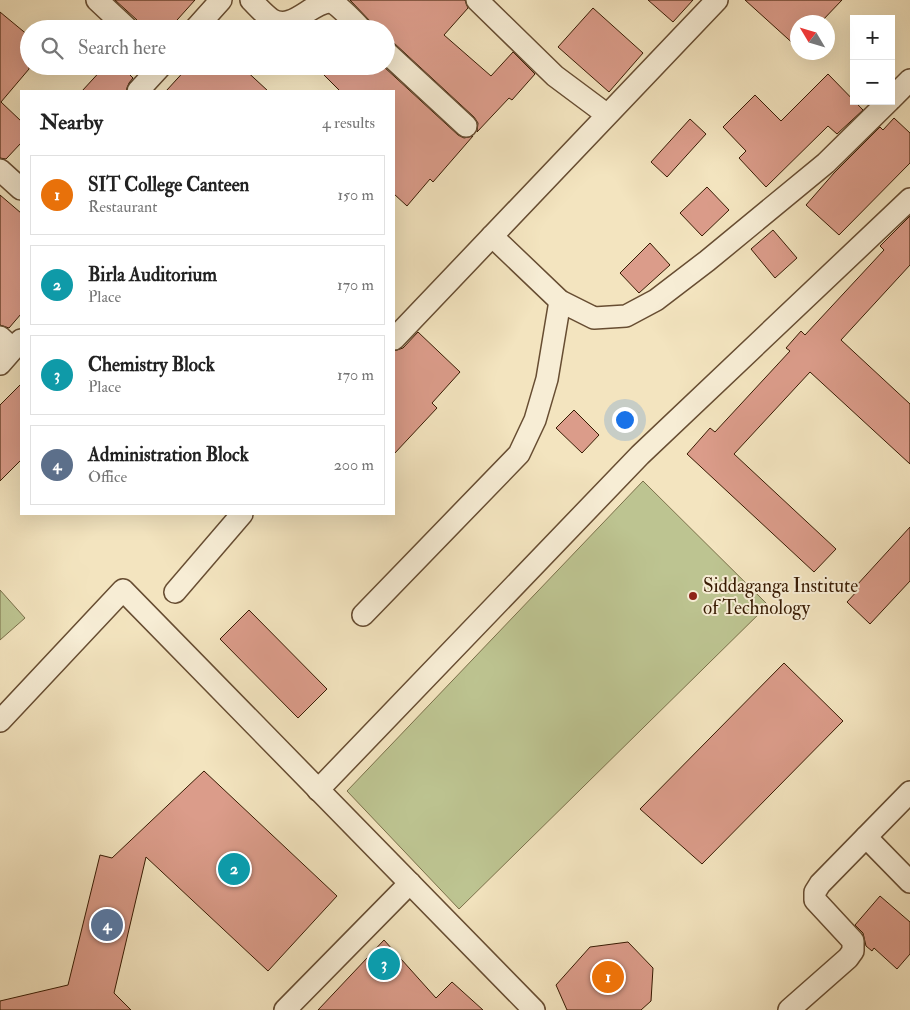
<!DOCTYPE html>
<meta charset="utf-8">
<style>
:root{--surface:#fff;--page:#f6f6f6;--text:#222;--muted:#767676;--line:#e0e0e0;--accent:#8f2418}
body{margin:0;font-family:"IM FELL Double Pica",serif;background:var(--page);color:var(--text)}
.controls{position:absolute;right:15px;top:15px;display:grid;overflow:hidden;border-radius:0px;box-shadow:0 5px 20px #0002}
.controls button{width:45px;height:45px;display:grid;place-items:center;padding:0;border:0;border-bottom:1px solid var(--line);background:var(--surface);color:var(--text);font:25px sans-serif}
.compass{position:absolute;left:790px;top:15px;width:45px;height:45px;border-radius:50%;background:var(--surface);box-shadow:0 5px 20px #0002;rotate:308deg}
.you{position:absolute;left:624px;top:419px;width:18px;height:18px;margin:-12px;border:4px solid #fff;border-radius:50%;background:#1a73e8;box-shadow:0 0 0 8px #1a73e833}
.badge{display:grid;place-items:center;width:32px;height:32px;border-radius:50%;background:var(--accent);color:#fff;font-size:16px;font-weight:700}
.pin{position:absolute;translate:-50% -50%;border:2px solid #fff;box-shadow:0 1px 5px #0006}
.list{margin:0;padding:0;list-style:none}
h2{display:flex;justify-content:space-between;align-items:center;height:65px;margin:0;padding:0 20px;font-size:21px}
h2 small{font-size:16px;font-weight:400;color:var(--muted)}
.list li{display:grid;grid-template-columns:32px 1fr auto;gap:15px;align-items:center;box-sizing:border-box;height:80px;margin:0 10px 10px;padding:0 10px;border:1px solid var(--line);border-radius:0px}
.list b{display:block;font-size:19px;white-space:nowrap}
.list p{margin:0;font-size:16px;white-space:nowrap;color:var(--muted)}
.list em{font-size:16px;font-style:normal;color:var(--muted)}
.icon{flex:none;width:28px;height:28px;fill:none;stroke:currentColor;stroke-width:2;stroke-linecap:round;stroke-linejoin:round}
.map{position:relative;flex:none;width:910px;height:1010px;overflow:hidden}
.search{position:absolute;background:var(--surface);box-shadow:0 5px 20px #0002;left:20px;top:20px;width:375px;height:55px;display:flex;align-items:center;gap:12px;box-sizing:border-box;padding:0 18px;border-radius:28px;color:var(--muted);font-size:19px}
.panel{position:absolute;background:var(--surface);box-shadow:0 5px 20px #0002;left:20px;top:90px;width:375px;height:425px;border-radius:0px}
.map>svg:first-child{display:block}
</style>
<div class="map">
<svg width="910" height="1010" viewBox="0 0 910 1010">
<rect width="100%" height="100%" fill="#f3e4bf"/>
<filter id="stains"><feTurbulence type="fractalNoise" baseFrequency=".004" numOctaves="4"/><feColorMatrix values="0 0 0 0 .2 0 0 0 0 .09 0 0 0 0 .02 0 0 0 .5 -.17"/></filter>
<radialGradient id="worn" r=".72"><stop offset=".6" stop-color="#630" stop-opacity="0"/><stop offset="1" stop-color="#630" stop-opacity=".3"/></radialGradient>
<!-- green -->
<g fill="#bdc491" stroke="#7a704a">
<polygon points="643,481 768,605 459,909 347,791"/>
<polygon points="0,590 25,618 0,640"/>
</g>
<!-- building -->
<g fill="#db9c8a" stroke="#381b03">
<polygon points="115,0 195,0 169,29 140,29 137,20"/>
<polygon points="350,0 465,0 468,8 444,35 491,76 513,52 535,74 512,100 509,98 477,132 478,123 474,117 394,43 386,40 386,29 373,29 370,21"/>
<polygon points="648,0 693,0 673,22"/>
<polygon points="745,0 842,0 821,22 798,22 798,48"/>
<polygon points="593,8 643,53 609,92 558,47"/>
<polygon points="0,12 29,36 29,69 1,102 21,121 21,143 6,159 0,158"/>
<polygon points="105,66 121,66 133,78 129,83 126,91 82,91"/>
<polygon points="189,66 241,66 268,91 166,91"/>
<polygon points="315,66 383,66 458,135 464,138 473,136 433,182 430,179 407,206 394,194 394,91 340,91"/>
<polygon points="828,74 863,110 837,134 828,126 766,187 739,158 746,151 723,127 755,95 781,121"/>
<polygon points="894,118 910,133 910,163 839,235 806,205 834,173 880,127 883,130"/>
<polygon points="690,119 706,134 667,177 651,162"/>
<polygon points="707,187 729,210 702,236 680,213"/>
<polygon points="0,195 21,213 21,314 9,328 0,325"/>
<polygon points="910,216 910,265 841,340 910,404 910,464 810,372 734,454 836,549 814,572 687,454 710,428 715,432 790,351 786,348 801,331 805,335 884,250 880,246"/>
<polygon points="773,230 797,258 775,278 751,249"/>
<polygon points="650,243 670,265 639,293 620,273"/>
<polygon points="418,332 460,372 432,403 437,408 394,454 394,351 403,348"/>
<polygon points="21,384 21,460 0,481 0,405"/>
<polygon points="574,410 599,435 582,453 556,428"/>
<polygon points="910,527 910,581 870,624 847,602 859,589 856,586"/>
<polygon points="249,610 327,689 298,718 220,639"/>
<polygon points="784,663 843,721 702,864 640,809"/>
<polygon points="204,771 337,896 268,971 146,857 114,993 131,1010 0,1010 0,1001 68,985 100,855 112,858"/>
<polygon points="880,896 910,922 910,954 897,969 874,948 872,951 866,946 863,933 855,925"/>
<polygon points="384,940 436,998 452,982 483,1010 318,1010"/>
<polygon points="628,942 653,968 651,1001 641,1010 567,1010 556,985 590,947"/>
</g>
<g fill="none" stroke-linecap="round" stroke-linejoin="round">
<!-- street casing -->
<g stroke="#674d32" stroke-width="24">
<g id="street">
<polyline points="97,0 128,29"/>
<path d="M 251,0 C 257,6 264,14 271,19 C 293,33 312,0 332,2 C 338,5 356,23 361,29"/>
<polyline points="477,0 555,76 606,114"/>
<polyline points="195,29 221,0"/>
<polyline points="386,52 466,126"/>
<polyline points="138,91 161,66"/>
<polyline points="891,99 910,80"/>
<polyline points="0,170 21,189"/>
<polyline points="492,236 560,301 594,318 626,316 656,300 707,261 826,163 889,101"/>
<polyline points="0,337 13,349"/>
<polyline points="394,339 717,0"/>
<polyline points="0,364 21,340"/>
<polyline points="175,592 242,514"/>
<polyline points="363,615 519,454 535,420 547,379 560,301"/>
<polyline points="0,721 123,590 534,1010"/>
<polyline points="318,790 640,455 910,199"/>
<polyline points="866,837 910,882"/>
<polyline points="285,1010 410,883"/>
<polyline points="789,1010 848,958 853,951 853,941 815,900 815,892 820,884 910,792"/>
</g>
</g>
<!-- street -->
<use href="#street" stroke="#f7edd5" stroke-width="21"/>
</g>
<!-- markers -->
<circle fill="#8f2418" stroke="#f7edd5" stroke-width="2" cx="693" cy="596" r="5"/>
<g text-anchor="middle" stroke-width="4" stroke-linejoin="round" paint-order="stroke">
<!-- poi labels -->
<g font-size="19" fill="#381b03" stroke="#f7edd5" text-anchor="start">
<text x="703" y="592">Siddaganga Institute<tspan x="703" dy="22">of Technology</tspan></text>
</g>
</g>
<rect width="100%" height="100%" filter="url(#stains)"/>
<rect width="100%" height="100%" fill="url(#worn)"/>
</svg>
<div class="controls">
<button>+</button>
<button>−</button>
</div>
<svg class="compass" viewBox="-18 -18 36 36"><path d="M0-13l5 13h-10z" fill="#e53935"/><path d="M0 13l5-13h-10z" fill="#767676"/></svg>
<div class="you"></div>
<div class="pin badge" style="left:608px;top:977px;background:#e8710a">1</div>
<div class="pin badge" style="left:234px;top:869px;background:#0f9aa8">2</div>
<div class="pin badge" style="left:384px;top:964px;background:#0f9aa8">3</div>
<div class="pin badge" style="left:107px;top:925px;background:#5c6f8a">4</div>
<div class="search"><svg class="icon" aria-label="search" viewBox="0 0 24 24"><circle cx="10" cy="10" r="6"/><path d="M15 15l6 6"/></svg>Search here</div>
<section class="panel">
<h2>Nearby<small>4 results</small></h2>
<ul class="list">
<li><span class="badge" style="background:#e8710a">1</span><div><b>SIT College Canteen</b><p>Restaurant</p></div><em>150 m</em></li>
<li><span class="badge" style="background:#0f9aa8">2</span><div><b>Birla Auditorium</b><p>Place</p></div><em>170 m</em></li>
<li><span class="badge" style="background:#0f9aa8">3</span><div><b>Chemistry Block</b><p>Place</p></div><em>170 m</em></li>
<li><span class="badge" style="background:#5c6f8a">4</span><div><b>Administration Block</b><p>Office</p></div><em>200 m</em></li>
</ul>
</section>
</div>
